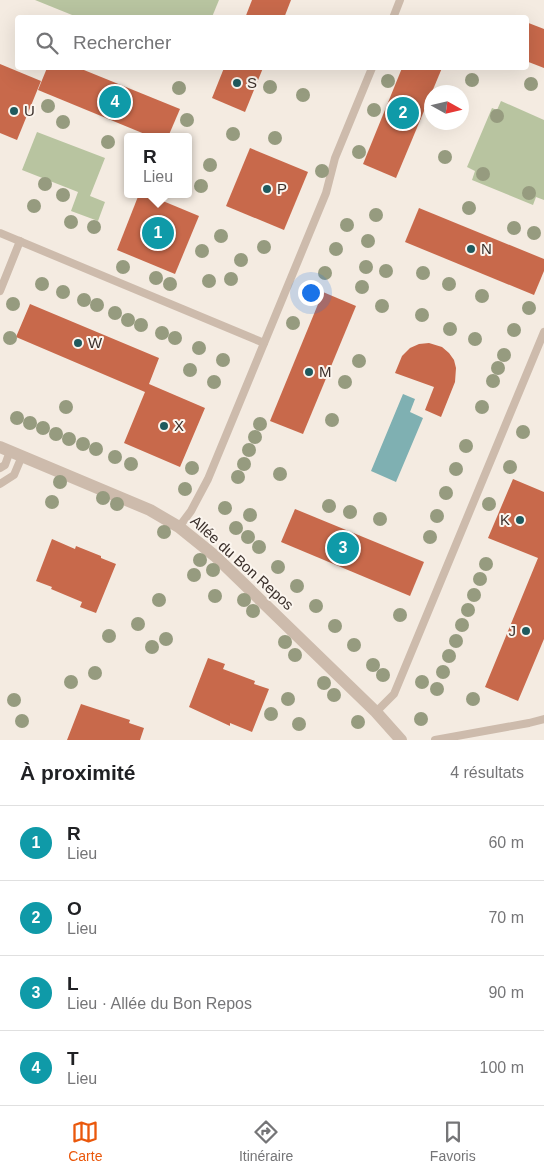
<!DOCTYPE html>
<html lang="fr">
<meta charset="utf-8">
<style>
:root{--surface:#fff;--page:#f6f6f6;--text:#202124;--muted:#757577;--line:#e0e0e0;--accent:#ea580c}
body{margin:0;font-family:Helvetica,sans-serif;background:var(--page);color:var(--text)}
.compass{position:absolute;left:424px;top:85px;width:45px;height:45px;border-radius:50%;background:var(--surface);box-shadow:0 5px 20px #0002;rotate:98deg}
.you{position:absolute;left:310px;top:292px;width:18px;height:18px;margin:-12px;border:4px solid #fff;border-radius:50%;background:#1a73e8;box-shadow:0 0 0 8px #1a73e833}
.badge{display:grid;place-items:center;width:32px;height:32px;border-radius:50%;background:var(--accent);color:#fff;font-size:16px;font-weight:700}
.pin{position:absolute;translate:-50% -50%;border:2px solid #fff;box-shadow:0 1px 5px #0006}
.popup{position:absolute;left:124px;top:133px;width:68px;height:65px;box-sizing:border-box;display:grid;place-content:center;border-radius:5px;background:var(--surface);filter:drop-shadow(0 1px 4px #0005);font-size:16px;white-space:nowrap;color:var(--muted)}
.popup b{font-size:19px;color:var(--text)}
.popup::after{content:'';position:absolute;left:50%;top:100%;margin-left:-10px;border:10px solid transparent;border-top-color:var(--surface)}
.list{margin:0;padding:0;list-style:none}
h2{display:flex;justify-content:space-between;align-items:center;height:65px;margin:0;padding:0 20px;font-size:21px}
h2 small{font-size:16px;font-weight:400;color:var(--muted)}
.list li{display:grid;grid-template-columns:32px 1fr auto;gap:15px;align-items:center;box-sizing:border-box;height:75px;padding:0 20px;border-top:1px solid var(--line)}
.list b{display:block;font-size:19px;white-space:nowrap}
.list p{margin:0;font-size:16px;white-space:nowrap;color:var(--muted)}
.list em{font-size:16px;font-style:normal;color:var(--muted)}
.icon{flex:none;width:28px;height:28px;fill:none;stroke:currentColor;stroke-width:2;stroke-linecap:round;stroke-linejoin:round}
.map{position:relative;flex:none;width:544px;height:740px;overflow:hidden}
.search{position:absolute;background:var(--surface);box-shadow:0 5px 20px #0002;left:15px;right:15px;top:15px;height:55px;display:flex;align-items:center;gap:12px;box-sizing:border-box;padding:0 18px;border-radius:5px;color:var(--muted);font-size:19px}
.sheet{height:365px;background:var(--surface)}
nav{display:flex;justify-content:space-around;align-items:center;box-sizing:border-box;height:70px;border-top:1px solid var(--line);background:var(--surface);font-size:14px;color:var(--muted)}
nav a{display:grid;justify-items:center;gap:2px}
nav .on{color:var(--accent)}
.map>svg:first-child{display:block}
</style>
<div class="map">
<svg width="544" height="740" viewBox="0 0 544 740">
<rect width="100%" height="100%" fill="#f4ebe1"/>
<!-- green -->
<g fill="#b8c4a0">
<polygon points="35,0 219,0 212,17 77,17"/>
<polygon points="501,101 544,120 544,200 536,197 533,205 472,180 475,171 467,167 492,108 497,110"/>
<polygon points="37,132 105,158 90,196 105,202 98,221 71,211 78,192 22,170"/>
</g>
<!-- water -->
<polygon fill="#7fb0b2" points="403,394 415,399 410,412 423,418 396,482 371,471"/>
<!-- building -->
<g fill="#c8694b">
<polygon points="252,0 291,0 284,18 245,18"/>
<polygon points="526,22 544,29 544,68 526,61"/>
<polygon points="0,64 41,81 17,140 0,133"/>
<polygon points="47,68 79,68 180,109 168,137 152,137 38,90"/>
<polygon points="224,68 263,68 245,112 212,98"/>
<polygon points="402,68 442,68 396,178 363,164"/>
<polygon points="250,148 308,172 284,230 226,206"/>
<polygon points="139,194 146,194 199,216 175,274 117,250"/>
<polygon points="419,208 544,259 544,271 534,295 405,242"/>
<polygon points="323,292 356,306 303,434 270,421"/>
<polygon points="30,304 159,358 149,384 205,408 180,467 124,443 145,392 16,337"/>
<polygon points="429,343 442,347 449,353 454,360 456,368 455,382 441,417 425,410 434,387 395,373 402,356 410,348 419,344"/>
<polygon points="513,479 544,492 544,639 518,701 485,687 538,558 488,538"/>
<polygon points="295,509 424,562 410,596 281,542"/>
<polygon points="52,539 75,549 76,546 101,556 101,558 116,564 96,613 80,607 82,602 51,589 52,587 36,581"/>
<polygon points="208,658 225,664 223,669 255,681 254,684 269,689 252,732 230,723 230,726 189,707"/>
<polygon points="81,704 130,720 129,723 144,728 140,740 67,740"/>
</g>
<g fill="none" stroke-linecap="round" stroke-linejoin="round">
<!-- lane -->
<g stroke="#cdbbac" stroke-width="8">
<polyline points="393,18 400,0"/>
<polyline points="0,233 264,343"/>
<polyline points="0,291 20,241"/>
<polyline points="0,468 5,465 10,451"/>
<polyline points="0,484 14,475 22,456"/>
<polyline points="179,527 191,511 208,479 326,193 335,158 372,68"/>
<polyline points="376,712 394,694 544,332"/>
<polyline points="435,740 529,723 544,719"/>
</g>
<!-- street -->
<polyline stroke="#cdbbac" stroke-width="12" points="0,447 150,510 179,527 215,556 376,712 401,740"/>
</g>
<!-- trees -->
<g fill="#969b7f">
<circle cx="472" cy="80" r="7"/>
<circle cx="388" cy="81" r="7"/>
<circle cx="531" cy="84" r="7"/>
<circle cx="270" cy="87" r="7"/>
<circle cx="179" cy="88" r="7"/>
<circle cx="303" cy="95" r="7"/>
<circle cx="48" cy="106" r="7"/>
<circle cx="374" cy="110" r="7"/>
<circle cx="497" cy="116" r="7"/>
<circle cx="187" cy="120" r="7"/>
<circle cx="63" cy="122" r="7"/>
<circle cx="233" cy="134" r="7"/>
<circle cx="275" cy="138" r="7"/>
<circle cx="108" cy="142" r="7"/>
<circle cx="359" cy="152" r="7"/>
<circle cx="445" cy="157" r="7"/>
<circle cx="210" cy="165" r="7"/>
<circle cx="322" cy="171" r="7"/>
<circle cx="483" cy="174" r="7"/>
<circle cx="45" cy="184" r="7"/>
<circle cx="201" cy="186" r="7"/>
<circle cx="529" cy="193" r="7"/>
<circle cx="63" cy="195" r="7"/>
<circle cx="34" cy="206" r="7"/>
<circle cx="469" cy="208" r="7"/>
<circle cx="376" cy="215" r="7"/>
<circle cx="71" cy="222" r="7"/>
<circle cx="347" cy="225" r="7"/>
<circle cx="94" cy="227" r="7"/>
<circle cx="514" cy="228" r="7"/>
<circle cx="534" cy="233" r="7"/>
<circle cx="221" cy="236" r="7"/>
<circle cx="368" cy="241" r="7"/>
<circle cx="264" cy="247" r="7"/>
<circle cx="336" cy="249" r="7"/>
<circle cx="202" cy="251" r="7"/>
<circle cx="241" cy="260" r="7"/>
<circle cx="123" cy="267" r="7"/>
<circle cx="366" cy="267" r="7"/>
<circle cx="386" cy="271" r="7"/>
<circle cx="325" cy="273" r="7"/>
<circle cx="423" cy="273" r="7"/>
<circle cx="156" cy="278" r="7"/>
<circle cx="231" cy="279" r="7"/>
<circle cx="209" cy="281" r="7"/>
<circle cx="42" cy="284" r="7"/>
<circle cx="170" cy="284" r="7"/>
<circle cx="449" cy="284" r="7"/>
<circle cx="362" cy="287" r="7"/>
<circle cx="308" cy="290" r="7"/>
<circle cx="63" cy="292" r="7"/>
<circle cx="482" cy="296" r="7"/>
<circle cx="84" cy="300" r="7"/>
<circle cx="13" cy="304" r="7"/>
<circle cx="97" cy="305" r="7"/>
<circle cx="382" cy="306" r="7"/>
<circle cx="529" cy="308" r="7"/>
<circle cx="115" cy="313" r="7"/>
<circle cx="422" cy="315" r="7"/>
<circle cx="128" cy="320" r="7"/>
<circle cx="293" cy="323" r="7"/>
<circle cx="141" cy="325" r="7"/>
<circle cx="450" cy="329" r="7"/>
<circle cx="514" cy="330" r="7"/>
<circle cx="162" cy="333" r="7"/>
<circle cx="10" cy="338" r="7"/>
<circle cx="175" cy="338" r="7"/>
<circle cx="475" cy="339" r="7"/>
<circle cx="199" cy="348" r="7"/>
<circle cx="504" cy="355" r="7"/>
<circle cx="223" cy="360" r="7"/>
<circle cx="359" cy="361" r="7"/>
<circle cx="498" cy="368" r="7"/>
<circle cx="190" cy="370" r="7"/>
<circle cx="493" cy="381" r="7"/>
<circle cx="214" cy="382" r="7"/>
<circle cx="345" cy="382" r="7"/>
<circle cx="66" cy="407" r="7"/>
<circle cx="482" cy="407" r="7"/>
<circle cx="17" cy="418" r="7"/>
<circle cx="332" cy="420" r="7"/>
<circle cx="30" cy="423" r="7"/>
<circle cx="260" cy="424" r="7"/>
<circle cx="43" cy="428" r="7"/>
<circle cx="523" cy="432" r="7"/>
<circle cx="56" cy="434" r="7"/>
<circle cx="255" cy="437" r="7"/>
<circle cx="69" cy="439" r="7"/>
<circle cx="83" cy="444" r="7"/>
<circle cx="466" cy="446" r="7"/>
<circle cx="96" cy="449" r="7"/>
<circle cx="249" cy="450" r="7"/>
<circle cx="115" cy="457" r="7"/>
<circle cx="131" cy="464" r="7"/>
<circle cx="244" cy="464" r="7"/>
<circle cx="510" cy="467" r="7"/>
<circle cx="192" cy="468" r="7"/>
<circle cx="456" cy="469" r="7"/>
<circle cx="280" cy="474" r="7"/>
<circle cx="238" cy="477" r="7"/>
<circle cx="60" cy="482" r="7"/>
<circle cx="185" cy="489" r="7"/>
<circle cx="446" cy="493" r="7"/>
<circle cx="103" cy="498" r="7"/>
<circle cx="52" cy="502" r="7"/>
<circle cx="117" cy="504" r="7"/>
<circle cx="489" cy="504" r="7"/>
<circle cx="329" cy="506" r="7"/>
<circle cx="225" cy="508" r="7"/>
<circle cx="350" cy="512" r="7"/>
<circle cx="250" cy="515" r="7"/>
<circle cx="437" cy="516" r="7"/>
<circle cx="380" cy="519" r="7"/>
<circle cx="236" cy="528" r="7"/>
<circle cx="164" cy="532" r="7"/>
<circle cx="248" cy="537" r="7"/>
<circle cx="430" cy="537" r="7"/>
<circle cx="259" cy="547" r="7"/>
<circle cx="200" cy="560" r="7"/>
<circle cx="486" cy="564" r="7"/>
<circle cx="278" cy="567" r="7"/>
<circle cx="213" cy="570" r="7"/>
<circle cx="194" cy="575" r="7"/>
<circle cx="480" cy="579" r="7"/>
<circle cx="297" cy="586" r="7"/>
<circle cx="474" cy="595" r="7"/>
<circle cx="215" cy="596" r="7"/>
<circle cx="159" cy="600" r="7"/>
<circle cx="244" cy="600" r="7"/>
<circle cx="316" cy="606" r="7"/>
<circle cx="468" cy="610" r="7"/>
<circle cx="253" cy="611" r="7"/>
<circle cx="400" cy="615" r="7"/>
<circle cx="138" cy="624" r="7"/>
<circle cx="462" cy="625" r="7"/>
<circle cx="335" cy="626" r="7"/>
<circle cx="109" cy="636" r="7"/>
<circle cx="166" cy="639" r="7"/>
<circle cx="456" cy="641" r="7"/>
<circle cx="285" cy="642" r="7"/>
<circle cx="354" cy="645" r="7"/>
<circle cx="152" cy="647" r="7"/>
<circle cx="295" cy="655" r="7"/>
<circle cx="449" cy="656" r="7"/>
<circle cx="373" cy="665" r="7"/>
<circle cx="443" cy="672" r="7"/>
<circle cx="95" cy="673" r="7"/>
<circle cx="383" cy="675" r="7"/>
<circle cx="71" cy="682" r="7"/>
<circle cx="422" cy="682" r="7"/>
<circle cx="324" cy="683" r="7"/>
<circle cx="437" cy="689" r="7"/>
<circle cx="334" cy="695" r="7"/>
<circle cx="288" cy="699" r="7"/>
<circle cx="473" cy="699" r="7"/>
<circle cx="14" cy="700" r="7"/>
<circle cx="271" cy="714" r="7"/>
<circle cx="421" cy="719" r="7"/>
<circle cx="22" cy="721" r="7"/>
<circle cx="358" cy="722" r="7"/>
<circle cx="299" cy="724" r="7"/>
</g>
<!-- markers -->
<g fill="#1f5a5e" stroke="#fbf5ee" stroke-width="2">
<circle cx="237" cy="83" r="5"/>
<circle cx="14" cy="111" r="5"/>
<circle cx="267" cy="189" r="5"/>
<circle cx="471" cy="249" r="5"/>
<circle cx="78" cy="343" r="5"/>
<circle cx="309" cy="372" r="5"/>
<circle cx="164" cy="426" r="5"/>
<circle cx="520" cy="520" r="5"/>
<circle cx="526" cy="631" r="5"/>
</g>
<g text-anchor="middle" stroke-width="4" stroke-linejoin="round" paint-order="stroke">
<!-- poi labels -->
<g font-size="15" fill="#3b302b" stroke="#fbf5ee" text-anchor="start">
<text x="247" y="88">S</text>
<text x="24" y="116">U</text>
<text x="277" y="194">P</text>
<text x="481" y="254">N</text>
<text x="88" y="348">W</text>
<text x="319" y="377">M</text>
<text x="174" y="431">X</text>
<text x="510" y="525" text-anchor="end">K</text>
<text x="516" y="636" text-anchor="end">J</text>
</g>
<!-- street labels -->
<g font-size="15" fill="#3b302b" stroke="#fbf5ee">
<text transform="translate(242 563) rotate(42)" y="5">Allée du Bon Repos</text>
</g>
</g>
</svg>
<svg class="compass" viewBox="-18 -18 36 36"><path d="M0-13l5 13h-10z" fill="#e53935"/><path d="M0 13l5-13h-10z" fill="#757577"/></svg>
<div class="you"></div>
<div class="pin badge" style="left:158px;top:233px;background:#0f9aa8">1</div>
<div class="popup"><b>R</b>Lieu</div>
<div class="pin badge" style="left:403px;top:113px;background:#0f9aa8">2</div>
<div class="pin badge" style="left:343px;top:548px;background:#0f9aa8">3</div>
<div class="pin badge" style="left:115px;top:102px;background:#0f9aa8">4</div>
<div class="search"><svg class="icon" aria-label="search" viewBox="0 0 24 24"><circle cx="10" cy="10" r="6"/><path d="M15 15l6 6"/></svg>Rechercher</div>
</div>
<section class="sheet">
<h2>À proximité<small>4 résultats</small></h2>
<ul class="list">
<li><span class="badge" style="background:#0f9aa8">1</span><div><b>R</b><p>Lieu</p></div><em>60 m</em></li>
<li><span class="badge" style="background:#0f9aa8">2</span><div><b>O</b><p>Lieu</p></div><em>70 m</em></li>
<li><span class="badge" style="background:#0f9aa8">3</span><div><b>L</b><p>Lieu · Allée du Bon Repos</p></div><em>90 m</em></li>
<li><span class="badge" style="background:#0f9aa8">4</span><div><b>T</b><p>Lieu</p></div><em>100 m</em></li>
</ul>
</section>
<nav>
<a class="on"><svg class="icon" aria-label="map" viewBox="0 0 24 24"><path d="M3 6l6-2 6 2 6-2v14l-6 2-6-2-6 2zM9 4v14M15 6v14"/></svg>Carte</a>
<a><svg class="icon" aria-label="directions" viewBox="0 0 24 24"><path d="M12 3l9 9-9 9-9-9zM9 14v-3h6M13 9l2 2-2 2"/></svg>Itinéraire</a>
<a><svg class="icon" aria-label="saved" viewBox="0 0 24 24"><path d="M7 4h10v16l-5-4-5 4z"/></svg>Favoris</a>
</nav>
